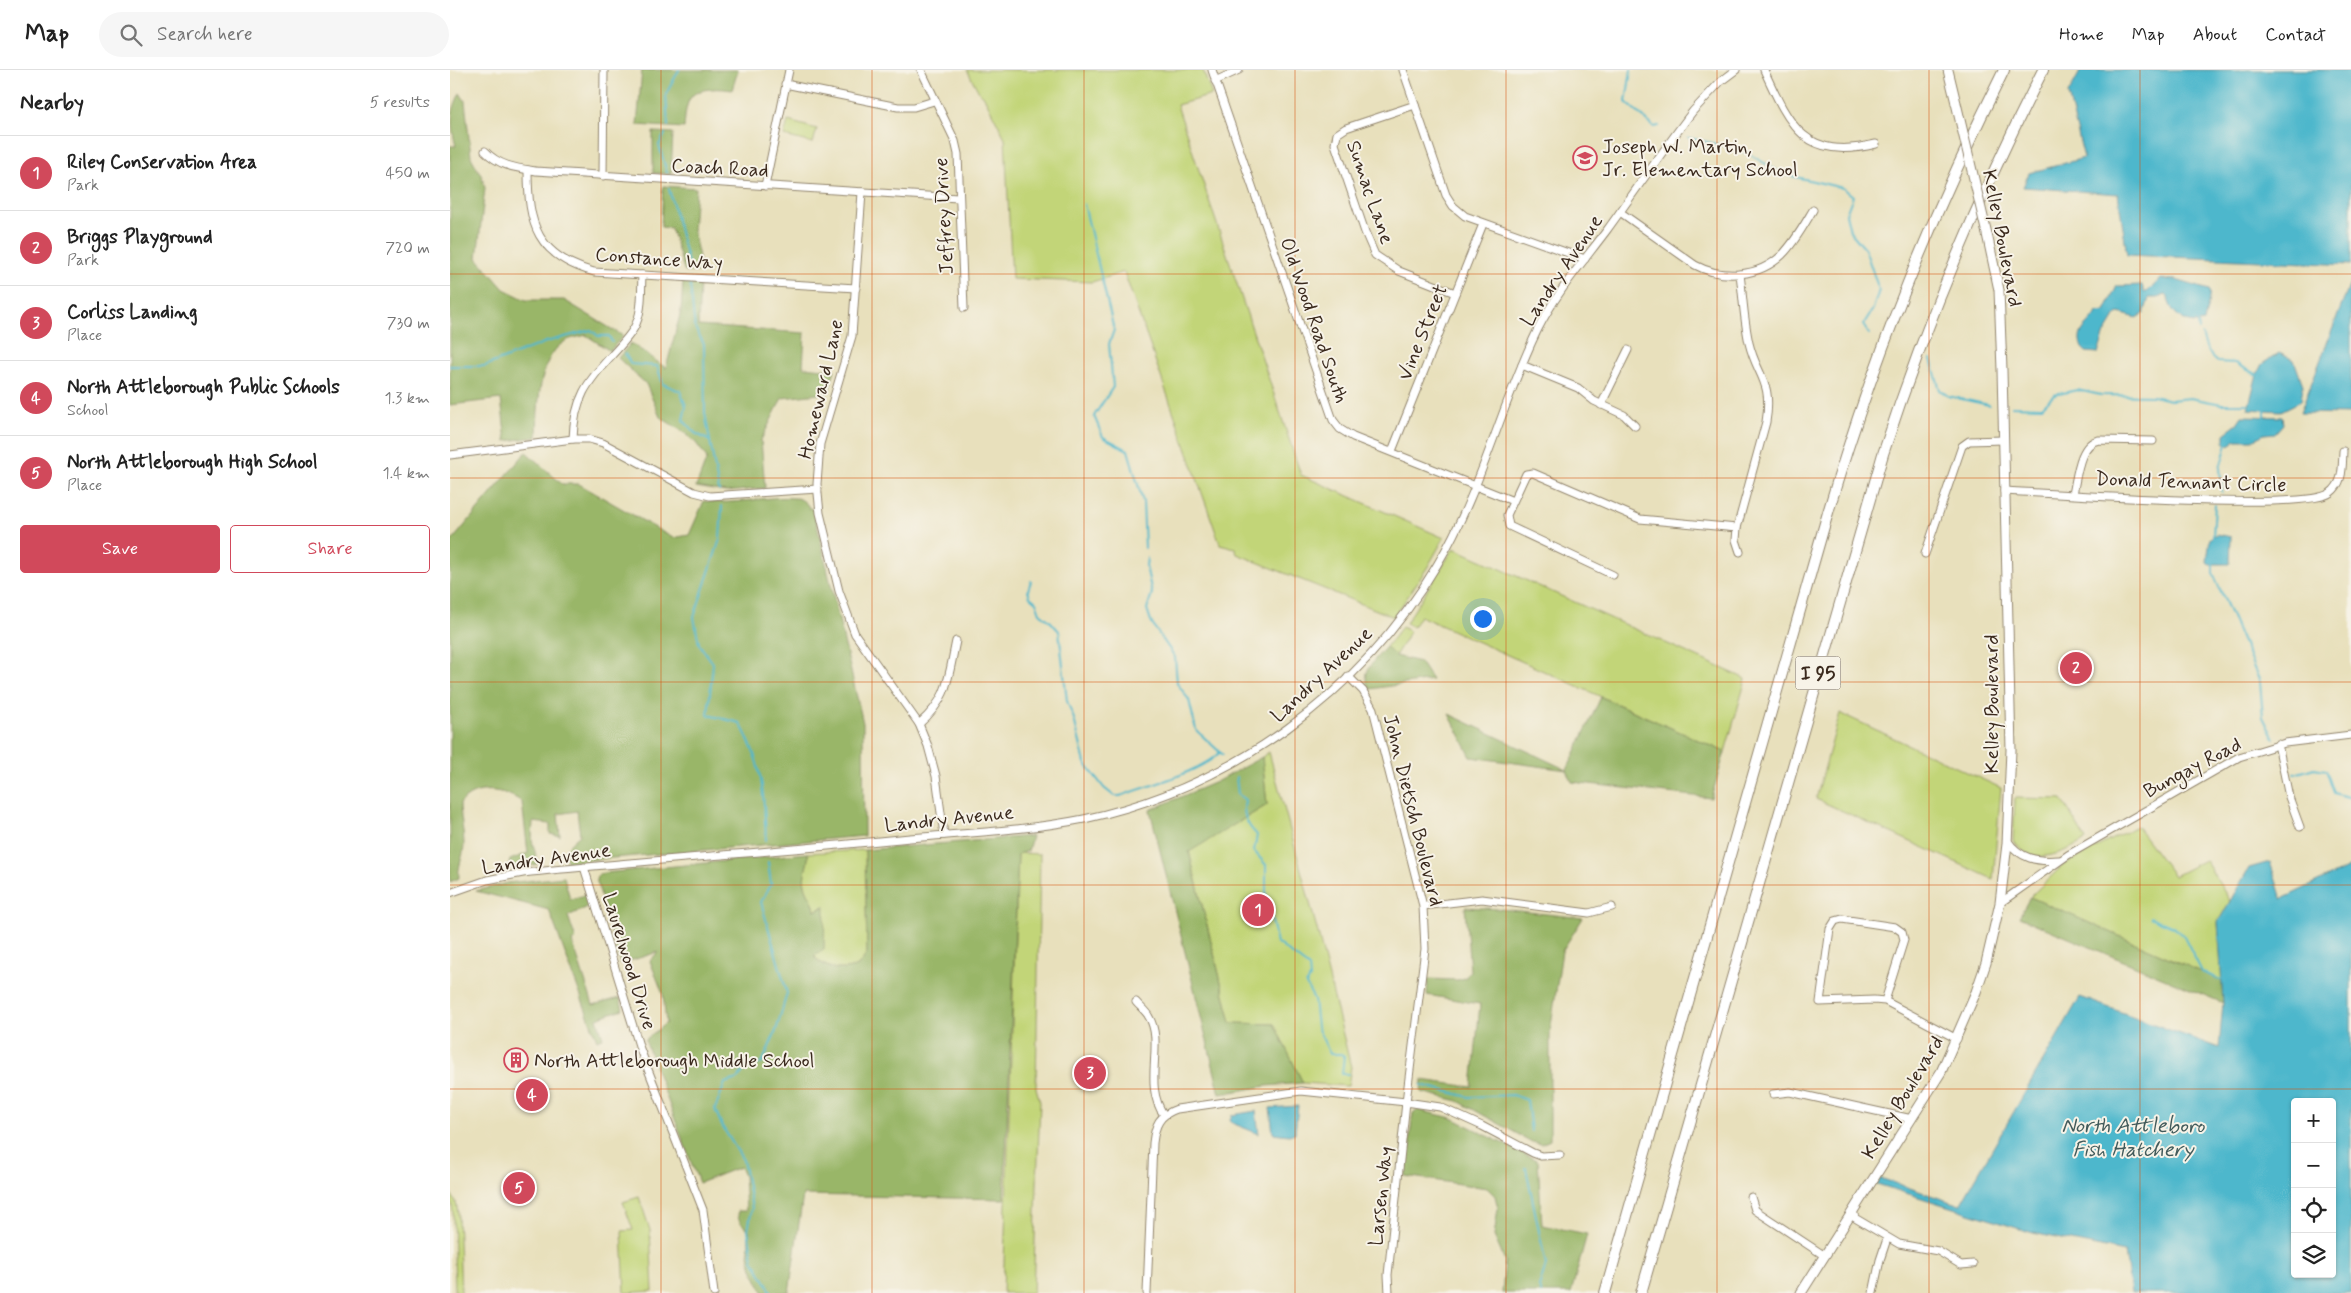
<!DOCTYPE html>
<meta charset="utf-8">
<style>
:root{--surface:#fff;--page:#f6f6f6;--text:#222;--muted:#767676;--line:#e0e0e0;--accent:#d1495b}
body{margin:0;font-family:Mynerve,sans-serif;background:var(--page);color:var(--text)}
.controls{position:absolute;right:15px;bottom:15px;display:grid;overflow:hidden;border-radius:5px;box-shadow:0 1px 4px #0004}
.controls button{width:45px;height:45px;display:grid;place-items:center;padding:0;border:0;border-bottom:1px solid var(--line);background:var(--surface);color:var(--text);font:25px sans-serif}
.you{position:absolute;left:1032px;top:548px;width:18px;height:18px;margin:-12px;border:4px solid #fff;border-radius:50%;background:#1a73e8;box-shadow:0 0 0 8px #1a73e833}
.badge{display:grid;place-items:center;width:32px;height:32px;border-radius:50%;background:var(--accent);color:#fff;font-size:16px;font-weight:700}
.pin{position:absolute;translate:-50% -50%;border:2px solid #fff;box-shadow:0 1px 5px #0006}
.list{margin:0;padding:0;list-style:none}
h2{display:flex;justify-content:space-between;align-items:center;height:65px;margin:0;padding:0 20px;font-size:21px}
h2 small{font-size:16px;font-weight:400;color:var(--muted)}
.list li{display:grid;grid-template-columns:32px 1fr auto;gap:15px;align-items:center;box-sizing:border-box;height:75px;padding:0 20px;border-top:1px solid var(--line)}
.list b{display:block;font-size:19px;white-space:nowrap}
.list p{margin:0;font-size:16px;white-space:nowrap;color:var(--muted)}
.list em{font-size:16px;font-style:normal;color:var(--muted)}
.actions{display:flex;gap:10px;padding:15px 20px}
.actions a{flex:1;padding:11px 0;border:1px solid var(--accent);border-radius:5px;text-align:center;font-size:18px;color:var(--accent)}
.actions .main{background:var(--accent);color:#fff}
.icon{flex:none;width:28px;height:28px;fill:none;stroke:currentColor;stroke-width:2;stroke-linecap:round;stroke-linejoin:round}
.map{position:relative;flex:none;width:1901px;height:1223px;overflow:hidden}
header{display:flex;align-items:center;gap:30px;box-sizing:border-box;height:70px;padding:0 25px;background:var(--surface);border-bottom:1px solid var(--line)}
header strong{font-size:24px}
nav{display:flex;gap:28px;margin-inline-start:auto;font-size:18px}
.search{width:350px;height:45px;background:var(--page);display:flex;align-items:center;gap:12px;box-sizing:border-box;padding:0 18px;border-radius:28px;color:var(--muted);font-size:19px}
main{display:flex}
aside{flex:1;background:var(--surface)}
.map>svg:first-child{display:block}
</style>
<header>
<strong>Map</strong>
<div class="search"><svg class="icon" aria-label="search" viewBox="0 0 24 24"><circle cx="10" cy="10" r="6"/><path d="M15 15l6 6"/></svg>Search here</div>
<nav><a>Home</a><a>Map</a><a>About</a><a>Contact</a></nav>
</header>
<main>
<aside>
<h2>Nearby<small>5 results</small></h2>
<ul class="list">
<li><span class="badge">1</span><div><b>Riley Conservation Area</b><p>Park</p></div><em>450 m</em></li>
<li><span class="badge">2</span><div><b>Briggs Playground</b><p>Park</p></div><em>720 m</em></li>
<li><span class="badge">3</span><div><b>Corliss Landing</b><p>Place</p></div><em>730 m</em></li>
<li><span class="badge">4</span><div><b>North Attleborough Public Schools</b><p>School</p></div><em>1.3 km</em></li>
<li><span class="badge">5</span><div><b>North Attleborough High School</b><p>Place</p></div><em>1.4 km</em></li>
</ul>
<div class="actions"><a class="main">Save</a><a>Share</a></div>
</aside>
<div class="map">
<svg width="1901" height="1223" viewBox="0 0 1901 1223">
<rect width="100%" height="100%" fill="#f7f3e8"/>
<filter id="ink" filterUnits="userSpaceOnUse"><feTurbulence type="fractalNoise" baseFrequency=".02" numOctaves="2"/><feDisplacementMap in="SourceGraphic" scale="10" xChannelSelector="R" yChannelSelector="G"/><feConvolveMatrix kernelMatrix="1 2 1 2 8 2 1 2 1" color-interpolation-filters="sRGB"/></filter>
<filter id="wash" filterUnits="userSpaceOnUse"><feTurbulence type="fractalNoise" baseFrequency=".0096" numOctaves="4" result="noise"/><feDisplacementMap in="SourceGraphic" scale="20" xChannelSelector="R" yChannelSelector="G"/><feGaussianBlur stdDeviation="1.12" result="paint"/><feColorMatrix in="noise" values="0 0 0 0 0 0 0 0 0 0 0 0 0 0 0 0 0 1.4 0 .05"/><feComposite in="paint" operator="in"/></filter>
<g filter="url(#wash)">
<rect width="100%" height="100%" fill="#e8e0bc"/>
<!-- green -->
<g fill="#c2d578" stroke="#7e804b">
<polygon points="517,0 753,0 762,25 727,35 851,405 994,468 977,498 944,547 787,484 785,478 770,474 674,202 642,212 562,209 555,68 533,25 530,24"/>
<polygon points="338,51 367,59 363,73 334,66"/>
<polygon points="1004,478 1296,609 1275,682 970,546 963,557 956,553"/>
<polygon points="952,557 960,562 945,586 936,577"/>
<polygon points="1390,643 1551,718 1543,809 1366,729"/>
<polygon points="819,682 867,859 901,997 898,1016 853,1013 824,954 781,953 739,781 817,735 812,687"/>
<path d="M 1565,728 L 1612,729 L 1636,770 C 1613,783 1581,799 1563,770 Z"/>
<polygon points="1687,756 1724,806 1755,790 1780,831 1768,852 1772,911 1580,827 1613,795"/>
<path d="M 415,780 L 417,884 L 408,896 C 391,902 377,900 364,886 L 374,836 L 365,841 C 364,831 357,825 355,815 C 352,805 359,795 358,783 Z"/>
<polygon points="568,783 590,784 586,1018 590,1032 583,1223 553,1223"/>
<polygon points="0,1122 6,1132 8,1143 11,1223 5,1223 3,1143"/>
<polygon points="189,1127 200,1160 203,1221 175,1223 172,1161 183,1160 173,1132"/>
</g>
<!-- forest -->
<g fill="#99b668" stroke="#6a7043">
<path d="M 192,0 L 288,0 L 282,20 C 272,18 248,17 241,27 C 235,35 235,48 234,58 L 187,55 Z"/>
<path d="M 10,23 L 15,31 L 21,87 L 32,107 L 35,118 L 27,188 L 54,219 L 76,230 L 114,230 L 173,266 L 160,281 L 136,265 C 130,267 119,268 114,272 C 87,289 88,339 87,367 L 56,371 L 51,329 L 0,335 L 0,76 L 6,76 C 0,54 0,43 10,23 Z"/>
<polygon points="203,62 223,63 221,104 203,103"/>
<polygon points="213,116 246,118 243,160 250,192 250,202 235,202 221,158 211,157"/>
<polygon points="233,212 250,213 248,256 355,263 353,297 385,300 378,323 332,328 311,370 315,418 276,422 246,417 257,388 246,373 235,363 210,347 196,314 168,288 181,273 216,298 231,241"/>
<path d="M 76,382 L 112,414 L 129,414 L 223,468 L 239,465 L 254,431 C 286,436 315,425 345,428 C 351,428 357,433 360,439 L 363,438 L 413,653 L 414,766 L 117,792 C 113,778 120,774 130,765 L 127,741 L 108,744 L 110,766 L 100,764 L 100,754 L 83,752 L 82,770 L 88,794 L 58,799 L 60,790 L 78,783 L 72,732 C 55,719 24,714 10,734 C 10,747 14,761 14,774 C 14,787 7,796 9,808 L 0,812 L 0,473 Z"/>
<path d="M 936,577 L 945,586 L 970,592 L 982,610 L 920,619 C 909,602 925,590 936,577 Z"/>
<polygon points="1151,627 1275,682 1261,728 1122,712 1117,700 1021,687 999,644 1117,700"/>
<polygon points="812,687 817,735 739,782 781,953 824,954 853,1013 816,1016 770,1024 700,740 766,712"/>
<path d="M 582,766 L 578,781 L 568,784 L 554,1129 L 353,1125 L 339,1223 L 314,1223 C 299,1197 298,1189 299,1160 C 291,1154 288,1151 288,1141 L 296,1141 L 294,1106 L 290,1097 L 249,1113 L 195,970 L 216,953 L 213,924 L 200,891 L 208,882 L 170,894 L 146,808 L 149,804 L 154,803 L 358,783 C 359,795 352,804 355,815 C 357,824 364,830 365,841 L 375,836 L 374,879 L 364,887 C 377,900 391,902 408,896 L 417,884 L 415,780 Z"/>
<polygon points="114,807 120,829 136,825 140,836 118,846 126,870 122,871 143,935 170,928 173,939 147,948 153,968 147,970 99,840 26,821 58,813"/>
<polygon points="1580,827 1772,911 1773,933 1569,847"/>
<polygon points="1015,837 1050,839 1133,848 1112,881 1100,962 1100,1070 1091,1074 1082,1072 1008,1031 971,1022 972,1010 1022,1017 1030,934 977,925 978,909 1008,910 1015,908 1020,901"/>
<polygon points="967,1040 1002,1048 1088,1091 1092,1155 1137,1164 1121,1223 1052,1223 1055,1191 1044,1166 1048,1138 1045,1126 1037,1118 955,1106 963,1043"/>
</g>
<!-- water -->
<g fill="#4eb7cc" stroke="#447075" fill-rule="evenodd">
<polygon points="1631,0 1901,0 1901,195 1677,185 1668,124 1573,117 1579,103 1634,88 1618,24"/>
<path d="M 1711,209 L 1726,210 L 1759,220 C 1761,225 1755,246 1754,252 C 1737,257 1719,243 1718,226 L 1714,225 L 1708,228 L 1699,228 L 1694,244 L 1687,248 L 1669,243 L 1666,245 L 1655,263 L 1648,283 L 1636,282 L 1632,278 C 1624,259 1642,255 1647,242 L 1655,241 L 1667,216 L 1692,215 L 1694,222 L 1697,222 Z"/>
<polygon points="1901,211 1901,344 1850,343"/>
<polygon points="1829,283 1844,290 1853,315 1851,331 1831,341 1798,339 1807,304 1812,294"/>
<polygon points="1792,346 1832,347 1833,354 1825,363 1814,364 1803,370 1785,370 1780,376 1774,372 1774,364 1786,355"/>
<polygon points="1767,464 1781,467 1780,494 1759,494 1757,492 1760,468"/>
<path d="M 1820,792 L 1832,829 L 1901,796 L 1901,1223 L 1681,1223 L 1675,1182 L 1583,1163 L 1427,1114 L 1430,1108 L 1510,1135 L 1630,927 L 1769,978 L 1773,933 L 1768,852 L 1799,798 ZM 1845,1032 L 1882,1032 L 1882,1204 L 1845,1204 Z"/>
<polygon points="848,1036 845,1063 839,1065 823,1063 820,1038"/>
<polygon points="806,1041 809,1064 782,1053 780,1050 782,1045"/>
</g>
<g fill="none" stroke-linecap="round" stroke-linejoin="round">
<!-- stream -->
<g stroke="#4eb7cc" stroke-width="2">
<polyline points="1181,0 1176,32 1204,57 1209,56"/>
<polyline points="218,56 216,24 229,0"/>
<polyline points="215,64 209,75 217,103"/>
<polyline points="1239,68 1280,77 1299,84 1333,104 1393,118 1403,126 1396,144 1400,161 1415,179 1429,220 1423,239 1413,255 1419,264"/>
<polyline points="219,119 239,197"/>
<polyline points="634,134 664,260 659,274 663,317 644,346 653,367 678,380 693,432 695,478"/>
<polyline points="240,215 245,258 254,274 255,343 269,421"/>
<polyline points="1748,253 1749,260"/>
<polyline points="1752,265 1756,277 1763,289 1768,292 1785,293 1807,305"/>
<polyline points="175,284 181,294 207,296 213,314 230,321 236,336 233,350 245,363 260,371"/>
<polyline points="1481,289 1490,320 1498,326 1539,335"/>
<polyline points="0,296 35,296 96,272 141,260 148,266 159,266 162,272"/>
<polyline points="1562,336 1592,337 1604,325 1627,320 1651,325 1703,326 1720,330 1740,328 1772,334 1798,334"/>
<polyline points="1815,348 1815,337"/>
<polyline points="1772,422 1770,398 1777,374"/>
<path d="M 272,436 L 270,469 L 244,547 L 249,574 L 263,593 L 258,645 L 290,653 C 313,694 314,724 316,770"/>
<polyline points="1763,467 1765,435"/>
<polyline points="697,488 696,496 702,523 697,539 702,554 725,587 727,613 739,630 746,660 773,685"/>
<polyline points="1763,492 1763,503 1810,612 1813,647 1824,669"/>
<path d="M 581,511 L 578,520 L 580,527 L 586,532 L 590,543 L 600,551 L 609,561 L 617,631 L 624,649 L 635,693 L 654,718 L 664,726 L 670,726 C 695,717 753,701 770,682"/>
<polyline points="1845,704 1864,698 1876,700 1884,723 1901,728"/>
<path d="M 786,707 L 788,724 L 795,730 C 792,745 797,755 807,765 L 804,781 L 816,795 L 816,824 L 827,873 L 859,897 L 860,908 L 856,915 L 864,929 L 867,957 L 880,984 L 892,984 L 894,986 L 892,1004 L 898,1004"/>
<polyline points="318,792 321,814 311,832 337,923 326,961 312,993 296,998 287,1009 275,1013 265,1039 272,1056 293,1090 302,1138 298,1160 303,1190 322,1223"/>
<polyline points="1700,847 1723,857 1734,866 1752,902 1771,910"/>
<polyline points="971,1015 1019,1027 1063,1025 1077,1030 1081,1061"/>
<polyline points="1076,1098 1096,1195 1089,1217 1091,1223"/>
</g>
</g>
</g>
<g filter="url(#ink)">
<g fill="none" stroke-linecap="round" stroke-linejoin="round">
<!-- minor casing -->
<g stroke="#92856d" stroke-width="9">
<g id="minor">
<polyline points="471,0 505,71 508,84 514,238"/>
<polyline points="762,0 883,350 890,359 903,367 1063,431"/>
<polyline points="953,0 996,125 1003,136 1015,146 1135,189"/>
<path d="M 1314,0 C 1340,57 1355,91 1426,74"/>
<polyline points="765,11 789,0"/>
<polyline points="335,14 448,37 464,37 484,31"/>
<polyline points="965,35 896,58 887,64 885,74 915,162 925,185 949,201 1005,223"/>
<path d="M 35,81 C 49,96 66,98 86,101 L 508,128"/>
<path d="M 78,100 C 78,155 87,186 144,202 L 406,218"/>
<polyline points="153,106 154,0"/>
<polyline points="315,116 339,0"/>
<polyline points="412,122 402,266 370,374 367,414 370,443 389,521 405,564 469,654 478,676 486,706 494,765"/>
<path d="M 1170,142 L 1245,195 C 1273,210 1309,207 1332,185 C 1345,172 1354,155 1363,140"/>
<path d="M 1290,204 C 1293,227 1294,251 1299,273 C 1307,307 1323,310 1316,352 L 1287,458 L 1286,470 L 1290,482"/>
<polyline points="1072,295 1128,318 1144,331 1174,345 1185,356"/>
<polyline points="1151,335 1178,280"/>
<path d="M 123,369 C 124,329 137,312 162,285 C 170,276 179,267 184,258 C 193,242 191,222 192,205"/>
<polyline points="942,381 1033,154"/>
<polyline points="0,385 123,369 139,369 153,373 244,422 260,426 368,419"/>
<path d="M 1554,421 C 1602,423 1855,442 1880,423 C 1894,413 1892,396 1893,381"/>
<path d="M 1623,424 C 1627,407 1629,373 1649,370 L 1703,371"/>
<polyline points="1475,484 1512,376 1519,371 1553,370"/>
<polyline points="1163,505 1059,456 1057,445 1076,404 1083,403 1190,449 1287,458"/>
<path d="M 469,654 C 499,628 498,608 506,571"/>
<polyline points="1828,674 1839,727 1850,757"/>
<path d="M 1557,770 C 1570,789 1587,792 1609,790"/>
<polyline points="134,797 190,979 253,1140 264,1223"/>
<path d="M 0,823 L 37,810 L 73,803 C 198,790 324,782 450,769 C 511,763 574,761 634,749 C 780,718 911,624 987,495 C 1031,422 1050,337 1087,261 C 1105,224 1133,192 1157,160 C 1186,120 1213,80 1243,41 L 1270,12 L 1286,0"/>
<polyline points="1550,833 1618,785 1789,687 1835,673 1901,665"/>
<polyline points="973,836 1032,829 1139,843 1162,837"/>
<polyline points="1435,931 1454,870 1452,862 1445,857 1392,849 1385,851 1380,859 1370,932 1424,930 1435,931 1507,969"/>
<path d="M 686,932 C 690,937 696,941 699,947 C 715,973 692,1015 714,1045"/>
<polyline points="1323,1024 1340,1022 1462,1049"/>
<polyline points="1301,1127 1305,1140 1375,1186"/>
<polyline points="1403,1141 1405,1148 1449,1174 1488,1181 1511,1195 1523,1194"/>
<path d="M 697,1223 L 703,1073 C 705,1055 709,1045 727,1039 L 851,1021 L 956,1032 L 975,879 L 973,836 L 923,639 L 913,621 L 898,606"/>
<polyline points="939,1223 938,1205 956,1032 990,1037 1032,1056 1083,1083 1091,1086 1110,1085"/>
<polyline points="1423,1223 1430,1190 1437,1169"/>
</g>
</g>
<!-- major casing -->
<g stroke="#92856d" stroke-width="11">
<g id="major">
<polyline points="1498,0 1506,33"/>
<polyline points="1351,1223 1491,1002 1526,922 1536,893 1550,833 1557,774 1561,680 1552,300 1549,220 1537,164"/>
</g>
</g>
<!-- highway casing -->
<g stroke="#92856d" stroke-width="12">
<g id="highway">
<path d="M 1155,1223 L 1377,446 C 1422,292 1482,144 1554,0"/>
<path d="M 1191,1223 L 1433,384 C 1476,252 1530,124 1593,0"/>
</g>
</g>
<!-- minor -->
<use href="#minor" stroke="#fff" stroke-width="7"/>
<!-- major -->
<use href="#major" stroke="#fff" stroke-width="9"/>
<!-- highway -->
<use href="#highway" stroke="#fff" stroke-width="10"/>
<!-- major-bridge casing -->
<g stroke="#92856d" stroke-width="11" stroke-linecap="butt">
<polyline id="major-bridge" points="1506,33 1537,164"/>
</g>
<!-- major-bridge -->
<use href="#major-bridge" stroke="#fff" stroke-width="9"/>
</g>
</g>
<!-- grid -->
<path fill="none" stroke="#d7540e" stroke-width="1" stroke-opacity="0.55" d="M 211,0 L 211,1223M 422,0 L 422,1223M 634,0 L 634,1223M 845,0 L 845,1223M 1056,0 L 1056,1223M 1267,0 L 1267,1223M 1479,0 L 1479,1223M 1690,0 L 1690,1223M 0,204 L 1901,204M 0,408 L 1901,408M 0,612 L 1901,612M 0,815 L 1901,815M 0,1019 L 1901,1019"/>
<!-- icons -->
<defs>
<g id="school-ring" transform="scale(1.25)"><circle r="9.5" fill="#f7f3e8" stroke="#d1495b" stroke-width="1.5"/><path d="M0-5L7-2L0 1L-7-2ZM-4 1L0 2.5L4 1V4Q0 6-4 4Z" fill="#d1495b"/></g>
<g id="building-ring" transform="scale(1.25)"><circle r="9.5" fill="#f7f3e8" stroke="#d1495b" stroke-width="1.5"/><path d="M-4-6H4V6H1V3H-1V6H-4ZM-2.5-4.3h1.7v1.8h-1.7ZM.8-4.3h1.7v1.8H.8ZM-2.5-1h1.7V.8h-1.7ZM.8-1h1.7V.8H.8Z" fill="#d1495b"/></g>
</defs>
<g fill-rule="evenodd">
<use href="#school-ring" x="1135" y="88"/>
<use href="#building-ring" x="66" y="990"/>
</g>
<g text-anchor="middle" stroke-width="4" stroke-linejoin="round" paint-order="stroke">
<!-- shield labels -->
<rect fill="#f7f3e8" stroke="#73665b" stroke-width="1" x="1345.5" y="586.5" width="45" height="33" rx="4"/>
<g font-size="19" font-weight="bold" fill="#3b2a1e">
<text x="1368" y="610">I 95</text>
</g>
<!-- poi labels -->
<g font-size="20" fill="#3b2a1e" stroke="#f7f3e8" text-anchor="start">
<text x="1152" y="83">Joseph W. Martin,<tspan x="1152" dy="23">Jr. Elementary School</tspan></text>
<text x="84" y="997">North Attleborough Middle School</text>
</g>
<!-- street labels -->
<g font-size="20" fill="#3b2a1e" stroke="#f7f3e8">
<text transform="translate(270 97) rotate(3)" y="7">Coach Road</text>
<text transform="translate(921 122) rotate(71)" y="7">Sumac Lane</text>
<text transform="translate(493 146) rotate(-93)" y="7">Jeffrey Drive</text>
<text transform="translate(1553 168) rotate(79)" y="7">Kelley Boulevard</text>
<text transform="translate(209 188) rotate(4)" y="7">Constance Way</text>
<text transform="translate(1111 200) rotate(-56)" y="7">Landry Avenue</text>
<text transform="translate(865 250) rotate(71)" y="7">Old Wood Road South</text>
<text transform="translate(972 262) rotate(-68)" y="7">Vine Street</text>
<text transform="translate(370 319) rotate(-77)" y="7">Homeward Lane</text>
<text transform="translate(1741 411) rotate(2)" y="7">Donald Tennant Circle</text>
<text transform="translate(871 604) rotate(-43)" y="7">Landry Avenue</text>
<text transform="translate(1541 634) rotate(-90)" y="7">Kelley Boulevard</text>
<text transform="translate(1742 697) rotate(-28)" y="7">Bungay Road</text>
<text transform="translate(964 740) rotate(76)" y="7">John Dietsch Boulevard</text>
<text transform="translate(499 748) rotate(-6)" y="7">Landry Avenue</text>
<text transform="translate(96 788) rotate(-8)" y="7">Landry Avenue</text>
<text transform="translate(180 891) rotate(73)" y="7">Laurelwood Drive</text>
<text transform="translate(1452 1027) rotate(-59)" y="7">Kelley Boulevard</text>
<text transform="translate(930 1126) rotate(-84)" y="7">Larsen Way</text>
</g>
<!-- water labels -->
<g font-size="21" font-style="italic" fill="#425b5b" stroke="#f7f3e8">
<text x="1683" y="1062">North Attleboro<tspan x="1683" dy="24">Fish Hatchery</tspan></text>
</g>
</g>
</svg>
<div class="controls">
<button>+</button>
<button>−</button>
<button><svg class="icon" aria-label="locate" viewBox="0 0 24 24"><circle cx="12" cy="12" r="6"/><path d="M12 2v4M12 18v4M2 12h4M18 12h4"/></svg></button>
<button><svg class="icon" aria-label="layers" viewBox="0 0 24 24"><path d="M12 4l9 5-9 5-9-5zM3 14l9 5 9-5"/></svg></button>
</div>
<div class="you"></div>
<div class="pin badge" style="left:808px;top:840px">1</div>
<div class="pin badge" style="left:1626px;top:598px">2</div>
<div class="pin badge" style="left:640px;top:1003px">3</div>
<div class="pin badge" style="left:82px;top:1025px">4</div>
<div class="pin badge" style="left:69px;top:1118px">5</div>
</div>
</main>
